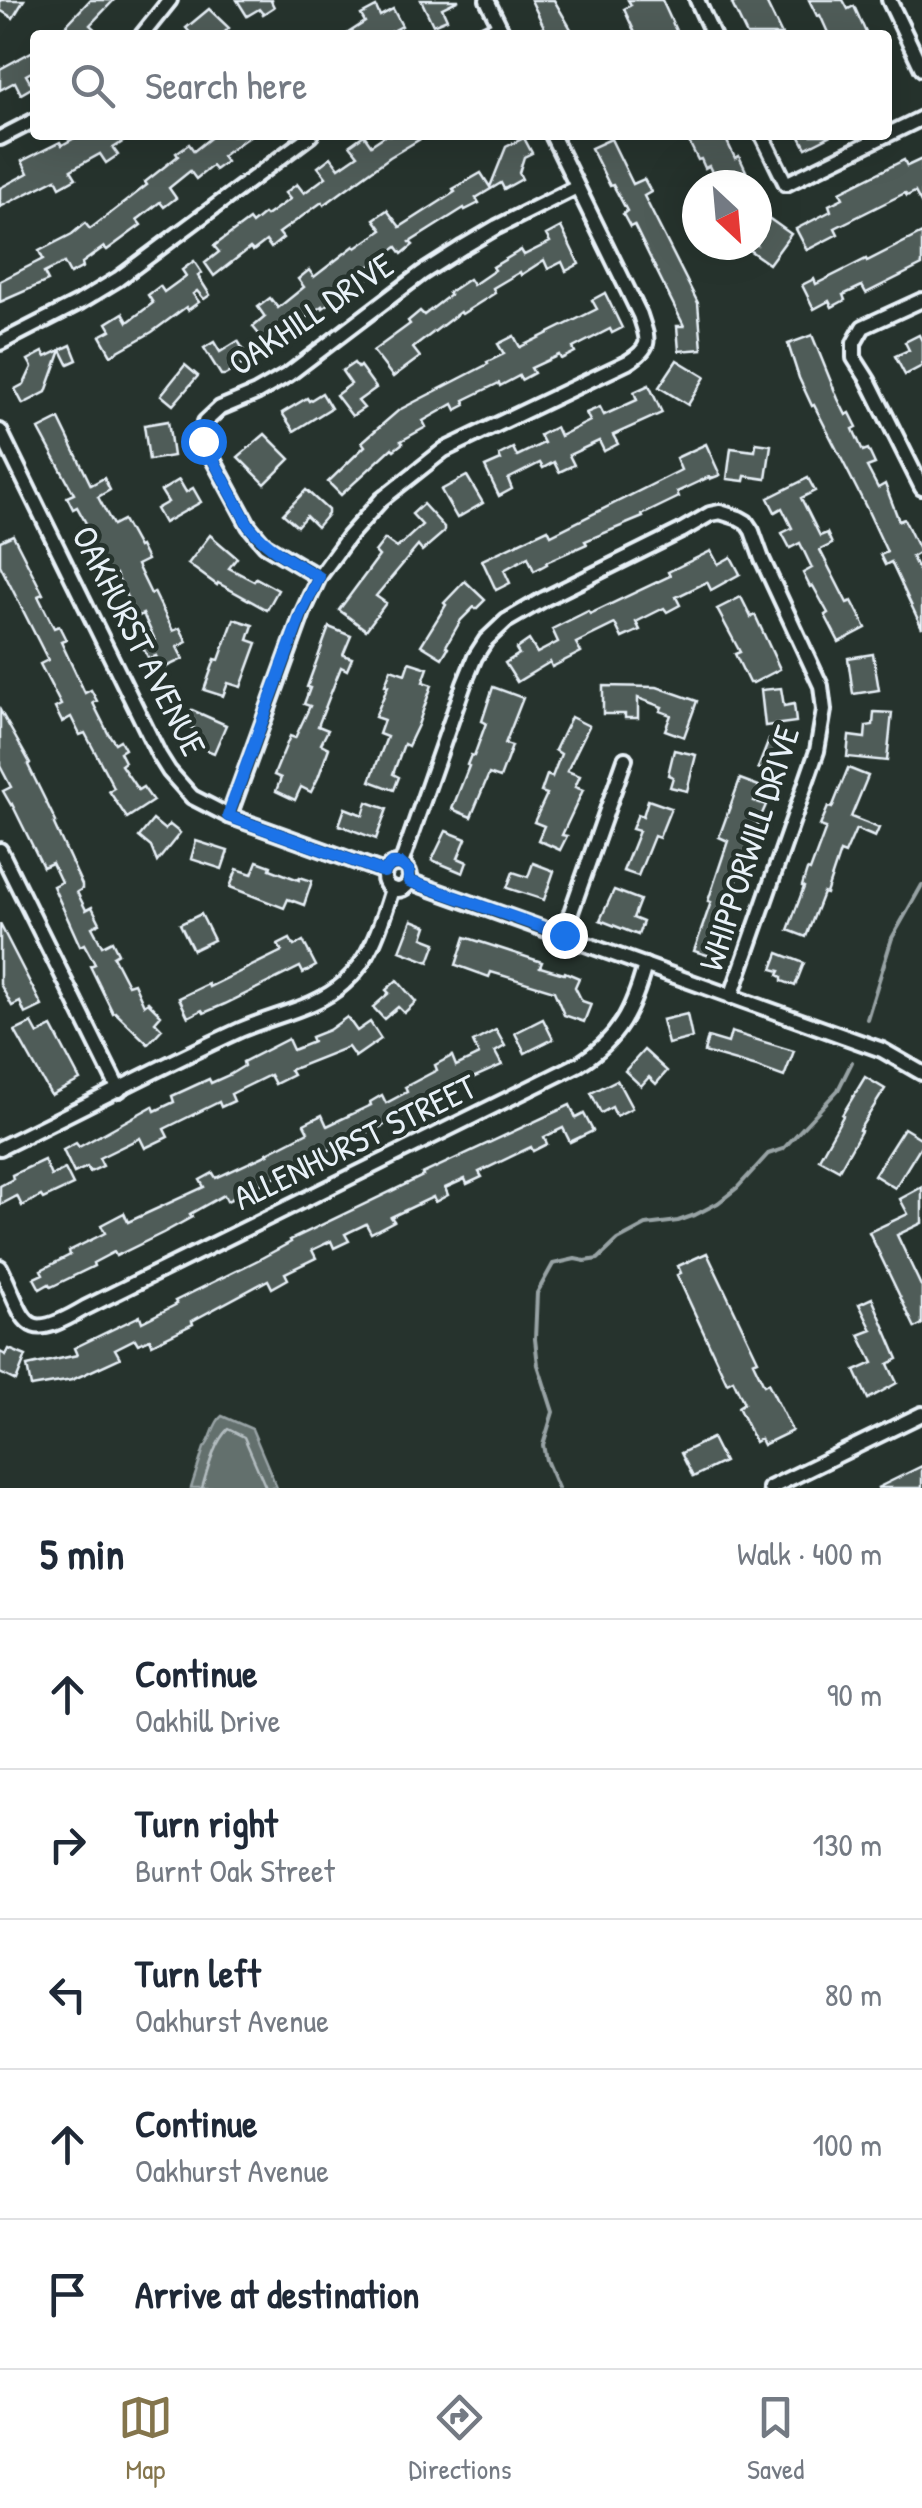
<!DOCTYPE html>
<meta charset="utf-8">
<style>
:root{--surface:#fff;--page:#f2f2f3;--text:#1f2937;--muted:#747a83;--line:#e0e1e3;--accent:#84754c}
body{margin:0;font-family:"Patrick Hand",sans-serif;background:var(--page);color:var(--text)}
.compass{position:absolute;left:682px;top:170px;width:90px;height:90px;border-radius:50%;background:var(--surface);box-shadow:0 10px 40px #0002;rotate:154deg}
.stop{position:absolute;width:30px;height:30px;margin:-22px;border:8px solid #1a73e8;border-radius:50%;background:#fff}
.stop.end{background:#1a73e8;border-color:#fff;box-shadow:0 2px 10px #0008}
.list{margin:0;padding:0;list-style:none}
h2{display:flex;justify-content:space-between;align-items:center;height:130px;margin:0;padding:0 40px;font-size:42px}
h2 small{font-size:32px;font-weight:400;color:var(--muted)}
.list li{display:grid;grid-template-columns:65px 1fr auto;gap:30px;align-items:center;box-sizing:border-box;height:150px;padding:0 40px;border-top:2px solid var(--line)}
.list b{display:block;font-size:38px;white-space:nowrap}
.list p{margin:0;font-size:32px;white-space:nowrap;color:var(--muted)}
.list em{font-size:32px;font-style:normal;color:var(--muted)}
.icon{flex:none;width:55px;height:55px;fill:none;stroke:currentColor;stroke-width:2;stroke-linecap:round;stroke-linejoin:round}
.map{position:relative;flex:none;width:922px;height:1488px;overflow:hidden}
.search{position:absolute;background:var(--surface);box-shadow:0 10px 40px #0002;left:30px;right:30px;top:30px;height:110px;display:flex;align-items:center;gap:25px;box-sizing:border-box;padding:0 35px;border-radius:10px;color:var(--muted);font-size:38px}
.sheet{height:880px;background:var(--surface)}
nav{display:flex;justify-content:space-around;align-items:center;box-sizing:border-box;height:140px;border-top:2px solid var(--line);background:var(--surface);font-size:28px;color:var(--muted)}
nav a{display:grid;justify-items:center;gap:5px}
nav .on{color:var(--accent)}
.map>svg:first-child{display:block}
</style>
<div class="map">
<svg width="922" height="1488" viewBox="0 0 922 1488">
<rect width="100%" height="100%" fill="#26332d"/>
<filter id="ink" filterUnits="userSpaceOnUse"><feTurbulence type="fractalNoise" baseFrequency=".01" numOctaves="2"/><feDisplacementMap in="SourceGraphic" scale="20" xChannelSelector="R" yChannelSelector="G"/><feConvolveMatrix kernelMatrix="1 2 1 2 8 2 1 2 1" color-interpolation-filters="sRGB"/></filter>
<g filter="url(#ink)">
<!-- water -->
<path fill="#636f6d" stroke="#98a3a5" stroke-width="2.5" d="M 222,1416 L 252,1429 L 277,1488 L 191,1488 L 204,1448 C 213,1439 212,1424 222,1416 Z"/>
<g fill="none" stroke-linecap="round" stroke-linejoin="round">
<!-- shore -->
<path stroke="#b3bdc0" stroke-width="2.5" d="M 202,1488 C 208,1468 214,1443 228,1429 L 244,1437 L 266,1488"/>
<!-- stream -->
<g stroke="#98a3a5" stroke-width="4">
<polyline points="867,1019 892,938 922,885"/>
<polyline points="558,1488 546,1460 543,1445 553,1412 538,1365 535,1339 537,1293 553,1264 575,1259 585,1261 598,1259 618,1240 646,1225 678,1221 695,1215 718,1203 737,1188 768,1154 783,1149 838,1090 852,1062"/>
</g>
</g>
<!-- building -->
<g fill="#505c59" stroke="#e8f1f8" stroke-width="2.5">
<polygon points="0,0 24,0 13,18 0,10"/>
<polygon points="90,0 114,0 90,25 101,35 57,35"/>
<polygon points="237,0 273,0 271,1 274,7 263,14 259,9 247,16"/>
<polygon points="421,0 459,0 442,8 447,19 433,25"/>
<polygon points="531,0 554,0 571,29 560,35 528,35 544,27"/>
<polygon points="628,0 662,0 678,35 636,35 624,9 631,5"/>
<polygon points="740,0 765,0 782,35 747,35 732,4"/>
<polygon points="809,0 843,0 848,9 854,6 867,35 829,35 820,15 817,16"/>
<polygon points="376,7 380,16 393,9 402,26 385,35 345,35 365,22 361,15"/>
<polygon points="209,9 229,28 222,35 192,35 186,28"/>
<polygon points="35,50 35,70 26,75 33,87 21,94 15,82 0,90 0,69"/>
<polygon points="80,135 134,135 113,148 118,155 106,163 100,154 71,170 76,178 60,187 56,179 0,207 0,188 28,173 22,161 60,142 62,145"/>
<polygon points="214,135 251,135 222,156 226,162 215,170 212,166 196,179 190,171 169,188 176,198 164,207 160,202 137,220 141,225 107,250 104,247 82,263 83,267 70,274 64,263 44,273 48,281 0,302 0,281 43,259 39,251 72,234 85,223 90,229 147,185 145,182 178,156 176,153 189,144 194,151"/>
<polygon points="364,135 371,145 386,135 427,135 390,157 324,205 322,202 279,233 283,238 271,248 266,241 253,251 250,248 214,276 205,263 219,252 214,246 249,220 252,224 264,214 266,216 290,199 285,193 297,184 304,193 326,177 318,167 331,157 339,168 358,155 350,145"/>
<polygon points="697,135 724,135 735,158 739,156 746,171 739,174 744,185 718,185 709,166 705,168 701,159 698,160 688,140"/>
<polygon points="799,135 832,135 806,148"/>
<polygon points="524,138 532,153 524,157 519,173 522,179 504,189 501,183 476,198 479,203 465,210 464,208 410,242 413,245 402,254 397,247 370,266 375,273 365,281 363,278 323,308 322,306 293,328 296,331 284,340 279,334 267,344 253,327 265,317 258,307 270,298 278,308 304,287 298,279 309,270 314,277 354,246 356,248 382,230 374,219 387,210 400,227 455,192 453,189 481,173 490,187 506,147"/>
<polygon points="611,139 633,184 644,179 651,192 644,196 698,303 702,349 679,351 677,326 684,326 634,225 630,227 623,214 627,211 613,185 610,186 591,148"/>
<polygon points="922,159 922,205 915,192 907,196 905,193 835,228 838,234 807,250 796,229 831,211 829,205 843,198 840,192 904,160 907,166"/>
<polygon points="767,217 791,234 769,264 742,245 757,245 757,231"/>
<polygon points="561,227 579,264 566,271 562,262 548,269 544,260 521,275 520,272 493,288 495,293 462,314 460,312 413,348 420,357 393,377 373,351 410,324 408,321 420,311 424,315 450,295 448,293 469,279 473,285 495,270 493,267 521,250 524,255 550,242 546,235"/>
<polygon points="922,233 922,265 866,293 862,286 843,295 845,300 832,307 829,301 814,309 802,285 814,279 816,284 866,259 867,261"/>
<polygon points="194,261 202,273 198,276 210,295 204,299 197,291 193,294 199,302 188,310 186,307 152,332 111,355 100,336 111,330 107,323 123,313 128,322 153,303 148,295 160,286 164,292 186,276 182,270"/>
<polygon points="605,293 622,328 612,333 610,329 573,348 575,352 561,359 559,355 531,368 534,373 521,380 519,376 500,386 499,383 464,400 466,405 456,410 453,404 423,421 426,427 401,441 403,443 394,450 392,448 341,495 328,482 365,446 362,442 399,410 488,364 487,362 504,354 498,344 514,336 520,347 597,309 592,300"/>
<polygon points="812,335 838,399 846,415 850,413 857,427 853,429 863,451 868,449 875,464 867,467 878,488 885,484 899,521 904,519 920,552 912,557 922,577 922,628 891,562 885,565 880,555 887,552 867,509 814,405 812,406 799,378 788,344"/>
<polygon points="919,335 922,341 922,366 905,375 895,356 909,350 905,342"/>
<polygon points="238,341 250,360 225,375 221,375 204,348 214,342 220,352"/>
<polygon points="71,345 77,360 68,364 61,350 46,392 23,404 15,389 24,384 32,367 28,360 43,352 46,357"/>
<polygon points="677,360 705,377 688,405 659,387"/>
<polygon points="354,363 358,368 360,366 376,388 358,401 364,408 352,416 336,395 351,384 342,371"/>
<polygon points="185,365 198,376 173,405 161,395"/>
<polygon points="649,385 662,413 613,435 618,444 604,451 599,441 569,455 574,465 559,472 554,462 543,468 540,463 508,479 512,489 499,496 485,467 501,460 499,455 513,448 517,456 544,443 540,435 556,427 560,436 590,421 586,413 600,407 604,415 637,400 634,392"/>
<polygon points="322,393 331,408 294,431 282,413 307,398 309,401"/>
<polygon points="59,419 91,485 104,478 110,490 98,497 113,525 123,520 138,547 140,546 147,560 137,565 151,594 154,592 173,631 180,628 187,642 177,647 183,659 162,669 156,656 149,659 142,646 155,640 143,614 128,621 122,608 130,604 116,574 109,578 95,549 93,550 87,539 93,536 77,507 73,509 67,497 74,494 39,429"/>
<polygon points="168,421 173,456 149,460 144,425"/>
<polygon points="265,434 290,459 265,484 238,457"/>
<polygon points="756,443 771,445 766,479 745,476 744,481 727,479 731,448 755,451"/>
<polygon points="706,444 720,475 710,479 709,477 677,492 679,497 642,515 643,517 585,541 587,544 546,562 547,564 534,571 528,557 504,570 510,583 496,590 482,560 548,529 551,535 681,470 676,458"/>
<polygon points="467,476 483,503 457,518 441,490"/>
<polygon points="808,478 815,491 801,498 820,536 827,533 832,544 820,550 847,603 852,601 866,628 839,642 825,615 828,613 813,586 810,587 803,573 812,568 800,543 790,548 782,533 792,528 782,508 775,512 768,498"/>
<polygon points="179,480 186,492 193,488 201,502 164,523 156,509 168,502 161,491"/>
<polygon points="306,490 328,510 328,514 317,527 306,516 297,526 283,514"/>
<polygon points="423,504 444,527 444,532 422,551 418,546 376,596 386,603 366,630 339,610 379,556 375,552 385,539 397,548 422,525 412,514"/>
<polygon points="13,535 43,594 38,596 54,628 59,626 66,640 61,642 85,693 91,690 97,701 93,703 108,733 115,743 120,740 125,749 120,752 125,762 121,765 138,790 143,787 153,801 127,818 109,791 114,788 85,733 80,735 71,717 62,722 55,708 61,705 40,664 48,660 0,565 0,541"/>
<polygon points="210,535 237,558 229,568 254,581 256,578 278,590 267,610 218,583 217,585 188,564"/>
<polygon points="711,551 718,564 731,557 740,574 711,590 707,582 676,597 680,605 667,612 664,608 636,622 640,630 622,638 615,624 576,643 581,652 552,667 550,662 517,682 505,663 519,654 516,649 529,640 537,653 558,642 552,629 588,611 590,614 670,576 668,572"/>
<polygon points="465,581 485,600 476,609 474,607 461,620 446,646 448,648 442,658 421,645 446,605 444,603"/>
<polygon points="741,597 751,617 755,615 780,669 753,683 749,683 735,654 740,652 717,609"/>
<polygon points="234,619 253,625 248,640 257,643 241,687 228,683 223,696 204,690 215,659 219,660"/>
<polygon points="329,627 351,636 343,655 352,658 347,670 341,667 318,726 328,730 321,744 329,748 318,778 311,792 301,787 295,800 276,791 281,778 274,775 290,736 295,738 310,706 304,704 310,688 307,687"/>
<polygon points="873,654 879,690 853,694 848,658"/>
<polygon points="409,662 428,668 423,682 432,685 418,725 408,746 404,744 393,774 399,777 394,790 370,781 387,737 379,734 384,720 375,717 388,686 385,685 391,669 405,674"/>
<polygon points="603,686 657,687 697,701 684,737 665,730 671,715 660,711 662,707 638,698 638,718 625,718 625,714 603,714"/>
<polygon points="493,687 523,698 505,744 512,746 500,778 489,774 471,817 452,809 469,766 467,765 471,755 474,756 486,723 482,721"/>
<polygon points="781,688 784,706 794,704 796,722 765,726 761,690"/>
<polygon points="0,710 30,763 28,765 56,822 54,824 82,885 82,889 77,892 86,910 92,907 100,923 92,927 102,946 112,941 118,953 113,956 128,985 134,983 144,1005 148,1002 161,1015 155,1022 162,1029 148,1044 115,1012 113,1013 90,966 95,964 84,944 80,946 53,886 61,882 52,863 43,867 12,804 11,805 3,791 11,787 0,766"/>
<polygon points="192,710 226,725 214,753 189,743 195,729 185,725"/>
<polygon points="874,712 892,713 887,761 847,757 849,736 865,738 866,726 873,725"/>
<polygon points="571,717 589,726 567,771 580,776 575,787 583,790 562,835 567,836 560,850 538,840 544,826 534,822 547,794 541,792 547,775 552,777 561,754 555,750"/>
<polygon points="769,740 784,746 778,761 782,763 777,776 758,768"/>
<polygon points="674,750 696,755 687,791 670,787 673,777 668,775"/>
<polygon points="848,768 868,776 851,817 879,828 875,837 856,829 845,854 840,852 826,894 823,893 806,937 788,930 804,887 802,886 807,870 810,871 826,828 820,826 828,807 832,808"/>
<polygon points="740,779 759,786 754,801 766,805 746,850 751,851 744,866 742,866 721,926 725,927 717,949 713,948 710,956 694,951 711,902 708,901 728,841 719,837"/>
<polygon points="648,800 671,808 659,838 654,836 638,876 623,871 639,831 632,829 638,814 643,816"/>
<polygon points="367,802 387,809 376,839 339,825 345,808 363,815"/>
<polygon points="153,820 165,830 169,824 180,833 157,862 151,847 139,837"/>
<polygon points="446,831 466,839 458,858 467,862 463,873 432,860"/>
<polygon points="196,841 228,851 222,869 191,859"/>
<polygon points="257,861 271,866 270,869 299,880 300,877 312,881 304,905 288,899 284,908 230,887 237,869 252,874"/>
<polygon points="533,863 554,871 544,900 507,888 513,872 528,877"/>
<polygon points="614,890 640,900 633,918 643,922 638,935 600,920"/>
<polygon points="201,914 214,940 193,950 180,924"/>
<polygon points="412,920 427,926 423,938 436,943 429,962 400,951"/>
<polygon points="0,924 42,1006 25,1014 20,1002 12,1006 0,984"/>
<polygon points="465,937 542,962 540,967 564,974 565,972 579,978 575,987 582,1001 591,1004 584,1022 564,1015 554,991 491,972 489,977 456,965"/>
<polygon points="290,939 294,946 303,941 316,966 303,973 300,967 225,1004 204,1013 202,1010 188,1017 179,998 208,984 209,987 282,951 278,945"/>
<polygon points="778,953 804,963 795,986 782,981 782,977 778,975 780,971 772,969"/>
<polygon points="397,980 416,1002 404,1013 398,1007 384,1019 373,1007 389,993 386,990"/>
<polygon points="687,1014 692,1038 668,1044 662,1020"/>
<polygon points="347,1017 357,1031 370,1022 381,1039 355,1057 348,1047 290,1070 293,1075 275,1084 270,1075 231,1094 234,1101 221,1107 219,1102 164,1129 168,1137 145,1148 140,1138 99,1158 103,1166 90,1172 87,1167 74,1173 63,1150 76,1143 79,1147 153,1106 155,1111 174,1102 172,1096 209,1079 211,1083 229,1075 244,1066 243,1062 288,1039 293,1050 313,1042 311,1037 329,1030"/>
<polygon points="543,1019 553,1039 525,1053 515,1033"/>
<polygon points="32,1023 38,1034 52,1027 80,1080 51,1095 15,1031"/>
<polygon points="496,1030 505,1046 495,1052 502,1065 461,1083 462,1085 382,1126 314,1157 312,1153 292,1163 295,1167 227,1201 224,1195 190,1214 192,1217 163,1233 116,1256 114,1252 93,1263 94,1266 51,1287 49,1284 40,1289 34,1278 43,1274 41,1270 70,1255 69,1251 105,1233 101,1225 124,1213 128,1222 204,1187 200,1180 213,1173 216,1178 268,1154 267,1153 308,1132 304,1124 322,1115 327,1126 371,1105 370,1102 382,1095 386,1103 407,1092 405,1087 437,1070 435,1065 452,1056 456,1066 479,1055 473,1042"/>
<polygon points="731,1032 794,1051 784,1077 757,1067 704,1052 708,1037 728,1043"/>
<polygon points="644,1050 667,1071 656,1084 649,1077 641,1086 625,1071"/>
<polygon points="865,1077 885,1089 859,1130 861,1131 839,1170 819,1159 843,1116 842,1115"/>
<polygon points="617,1080 632,1108 616,1116 612,1107 601,1113 591,1093"/>
<polygon points="570,1105 576,1118 584,1114 593,1131 570,1142 563,1128 544,1137 547,1144 533,1151 531,1147 479,1172 482,1177 467,1184 465,1179 445,1188 448,1195 435,1202 433,1197 391,1217 394,1221 371,1233 366,1224 345,1234 349,1241 334,1248 331,1241 312,1250 316,1258 285,1273 288,1279 272,1288 268,1280 192,1321 193,1324 152,1344 150,1339 138,1344 135,1339 115,1349 120,1358 72,1380 31,1387 27,1366 77,1355 74,1348 140,1316 142,1322 177,1304 175,1301 258,1260 291,1242 290,1240 423,1176 422,1174"/>
<polygon points="904,1128 922,1139 922,1144 895,1188 874,1175"/>
<polygon points="44,1160 51,1176 65,1169 73,1185 43,1199 41,1196 22,1206 17,1196 0,1205 0,1186 13,1179 12,1175"/>
<polygon points="922,1187 922,1223 897,1235 922,1288 922,1324 915,1328 869,1232 908,1214 900,1199"/>
<polygon points="707,1253 758,1360 753,1362 764,1385 768,1383 792,1431 763,1445 760,1439 755,1442 738,1407 744,1403 733,1380 727,1383 677,1275 681,1273 678,1266"/>
<polygon points="872,1298 898,1359 888,1364 897,1383 868,1399 855,1371 873,1363 859,1335 872,1330 859,1304"/>
<polygon points="9,1349 26,1356 16,1381 0,1373 0,1352 6,1355"/>
<polygon points="712,1438 724,1462 693,1477 681,1453"/>
<polygon points="922,1466 922,1488 877,1488"/>
</g>
<g fill="none" stroke-linecap="round" stroke-linejoin="round">
<!-- minor casing -->
<g stroke="#e8f1f8" stroke-width="20">
<g id="minor">
<polyline points="487,0 504,35"/>
<polyline points="697,0 713,35"/>
<polyline points="889,0 922,69"/>
<polyline points="142,35 170,0"/>
<polyline points="481,35 499,26"/>
<polyline points="762,135 786,184 886,135"/>
<polyline points="887,135 922,118"/>
<polyline points="0,138 35,120"/>
<polyline points="922,300 863,327 854,343 854,358 868,380 922,488"/>
<polyline points="0,343 80,302 118,279 311,135"/>
<polyline points="0,431 159,755 169,771 192,797 229,816 384,872"/>
<polyline points="319,577 265,545 258,537 249,526 203,441 202,432 205,422 220,408 256,393 289,374 422,273 463,247 497,227 577,187"/>
<path d="M 229,816 L 303,612 L 319,577 L 348,537 L 382,499 L 444,450 L 628,362 C 653,346 648,340 640,315 L 552,135"/>
<polyline points="0,850 119,1090"/>
<circle cx="397" cy="877" r="13"/>
<polyline points="401,864 464,684 475,657 486,640 506,621 544,599 681,531 710,514 720,512 739,518 746,522 752,531 762,559 821,686 824,710 817,751 731,997"/>
<polyline points="409,881 882,1050 922,1073"/>
<polyline points="563,935 625,759"/>
<path d="M 0,1148 C 80,1109 159,1067 240,1030 C 274,1015 317,1008 344,983 C 371,960 382,921 392,889"/>
<path d="M 0,1267 C 27,1322 21,1346 85,1308 L 579,1064 C 619,1039 633,1010 645,965"/>
<polyline points="770,1488 922,1414"/>
</g>
</g>
<!-- minor -->
<use href="#minor" stroke="#26332d" stroke-width="12"/>
</g>
</g>
<g fill="none" stroke-linecap="round" stroke-linejoin="round" filter="url(#ink)">
<!-- route -->
<path stroke="#1a73e8" stroke-width="12" d="M 203,441 L 249,526 C 268,549 294,563 319,577 L 302,612 L 228,816 L 384,872 L 391,864 L 401,864 L 409,871 L 409,881 L 564,935"/>
</g>
<g text-anchor="middle" stroke-width="9" stroke-linejoin="round" paint-order="stroke">
<!-- street labels -->
<g font-size="35" fill="#e8f1f8" stroke="#26332d">
<text transform="translate(311 314) rotate(-34)" y="12">OAKHILL DRIVE</text>
<text transform="translate(139 641) rotate(63)" y="12">OAKHURST AVENUE</text>
<text transform="translate(749 848) rotate(-72)" y="12">WHIPPORWILL DRIVE</text>
<text transform="translate(355 1142) rotate(-26)" y="12">ALLENHURST STREET</text>
</g>
</g>
</svg>
<svg class="compass" viewBox="-18 -18 36 36"><path d="M0-13l5 13h-10z" fill="#e53935"/><path d="M0 13l5-13h-10z" fill="#747a83"/></svg>
<div class="stop" style="left:203px;top:441px"></div>
<div class="stop end" style="left:564px;top:935px"></div>
<div class="search"><svg class="icon" aria-label="search" viewBox="0 0 24 24"><circle cx="10" cy="10" r="6"/><path d="M15 15l6 6"/></svg>Search here</div>
</div>
<section class="sheet">
<h2>5 min<small>Walk · 400 m</small></h2>
<ul class="list">
<li><svg class="icon" aria-label="ahead" viewBox="0 0 24 24"><path d="M12 20V5M6 11l6-6 6 6"/></svg><div><b>Continue</b><p>Oakhill Drive</p></div><em>90 m</em></li>
<li><svg class="icon" aria-label="right" viewBox="0 0 24 24"><path d="M7 20v-9h11M14 6l5 5-5 5"/></svg><div><b>Turn right</b><p>Burnt Oak Street</p></div><em>130 m</em></li>
<li><svg class="icon" aria-label="left" viewBox="0 0 24 24"><path d="M17 20v-9H6M10 6l-5 5 5 5"/></svg><div><b>Turn left</b><p>Oakhurst Avenue</p></div><em>80 m</em></li>
<li><svg class="icon" aria-label="ahead" viewBox="0 0 24 24"><path d="M12 20V5M6 11l6-6 6 6"/></svg><div><b>Continue</b><p>Oakhurst Avenue</p></div><em>100 m</em></li>
<li><svg class="icon" aria-label="arrive" viewBox="0 0 24 24"><path d="M6 21V4h12l-3 4 3 4H6"/></svg><div><b>Arrive at destination</b></div></li>
</ul>
</section>
<nav>
<a class="on"><svg class="icon" aria-label="map" viewBox="0 0 24 24"><path d="M3 6l6-2 6 2 6-2v14l-6 2-6-2-6 2zM9 4v14M15 6v14"/></svg>Map</a>
<a><svg class="icon" aria-label="directions" viewBox="0 0 24 24"><path d="M12 3l9 9-9 9-9-9zM9 14v-3h6M13 9l2 2-2 2"/></svg>Directions</a>
<a><svg class="icon" aria-label="saved" viewBox="0 0 24 24"><path d="M7 4h10v16l-5-4-5 4z"/></svg>Saved</a>
</nav>
